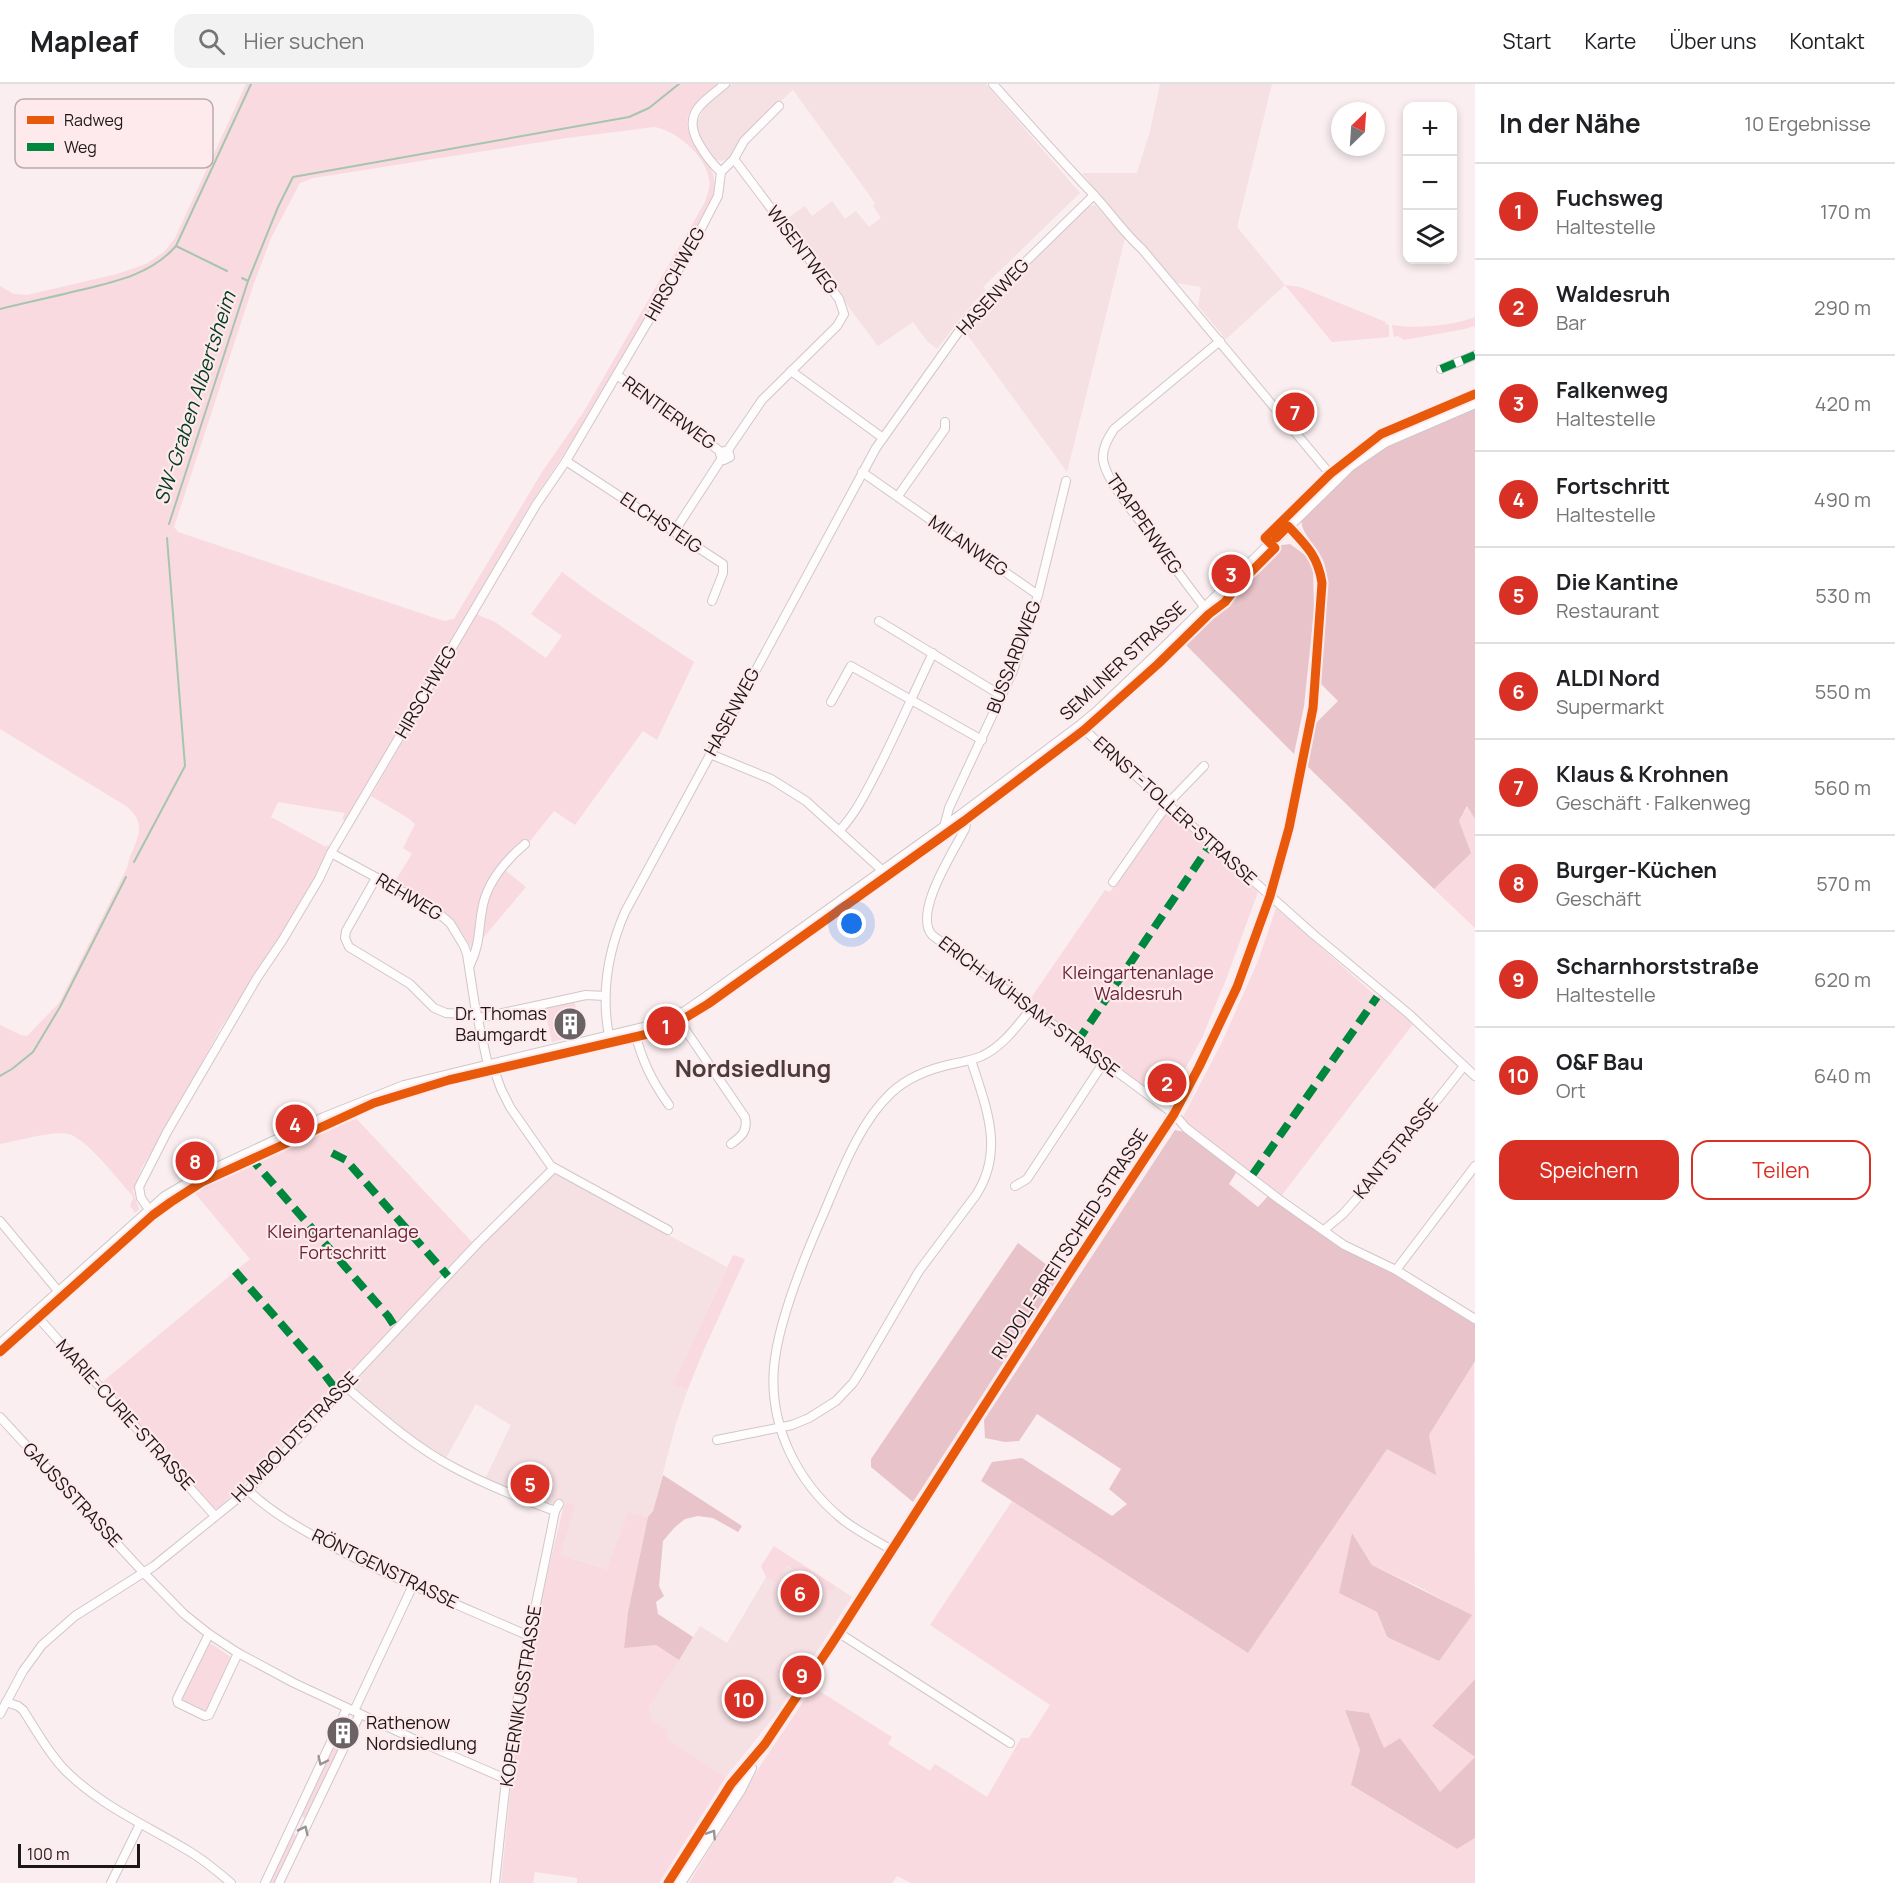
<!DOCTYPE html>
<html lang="de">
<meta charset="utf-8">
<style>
:root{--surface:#fff;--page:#f2f2f2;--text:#202124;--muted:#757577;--line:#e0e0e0;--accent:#d93025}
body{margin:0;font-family:Manrope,sans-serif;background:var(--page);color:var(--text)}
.controls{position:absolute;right:18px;top:18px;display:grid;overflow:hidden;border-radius:12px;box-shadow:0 3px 9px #0003}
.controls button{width:54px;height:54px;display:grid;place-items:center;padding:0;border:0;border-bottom:2px solid var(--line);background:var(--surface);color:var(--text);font:30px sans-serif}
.compass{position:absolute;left:1331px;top:18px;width:54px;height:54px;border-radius:50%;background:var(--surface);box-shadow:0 3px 9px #0003;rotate:25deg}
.scale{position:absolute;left:18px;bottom:15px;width:122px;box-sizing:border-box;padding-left:6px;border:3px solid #1d1718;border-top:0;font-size:16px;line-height:21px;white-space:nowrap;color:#1d1718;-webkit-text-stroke:4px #feeaed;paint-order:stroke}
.you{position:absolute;left:852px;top:840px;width:21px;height:21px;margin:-15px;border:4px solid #fff;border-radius:50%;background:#1a73e8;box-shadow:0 0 0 9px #1a73e833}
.badge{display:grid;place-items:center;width:39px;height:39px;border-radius:50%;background:var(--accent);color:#fff;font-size:20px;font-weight:700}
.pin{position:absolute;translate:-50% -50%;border:3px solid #fff;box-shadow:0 2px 6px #0006}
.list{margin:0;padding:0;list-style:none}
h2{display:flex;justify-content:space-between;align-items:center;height:78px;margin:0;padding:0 24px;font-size:26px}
h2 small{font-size:20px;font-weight:400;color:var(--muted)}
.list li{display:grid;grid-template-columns:39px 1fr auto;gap:18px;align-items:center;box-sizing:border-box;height:96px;padding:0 24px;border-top:2px solid var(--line)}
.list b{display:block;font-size:22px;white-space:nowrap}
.list p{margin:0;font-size:20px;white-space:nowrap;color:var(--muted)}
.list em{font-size:20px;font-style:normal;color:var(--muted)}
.actions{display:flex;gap:12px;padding:18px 24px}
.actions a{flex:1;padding:14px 0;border:2px solid var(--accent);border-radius:18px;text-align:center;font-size:21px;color:var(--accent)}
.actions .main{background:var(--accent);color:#fff}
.icon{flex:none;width:33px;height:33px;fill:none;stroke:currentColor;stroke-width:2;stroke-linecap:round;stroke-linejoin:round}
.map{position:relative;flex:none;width:1475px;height:1799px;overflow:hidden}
header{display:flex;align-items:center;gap:36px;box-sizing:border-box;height:84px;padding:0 30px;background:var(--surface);border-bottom:2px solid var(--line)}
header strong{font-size:28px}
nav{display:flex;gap:33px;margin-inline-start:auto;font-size:21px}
.search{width:420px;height:54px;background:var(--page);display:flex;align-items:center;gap:15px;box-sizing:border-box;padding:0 21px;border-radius:18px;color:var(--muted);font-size:22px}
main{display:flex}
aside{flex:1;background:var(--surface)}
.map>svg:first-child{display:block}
</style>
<header>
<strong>Mapleaf</strong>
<div class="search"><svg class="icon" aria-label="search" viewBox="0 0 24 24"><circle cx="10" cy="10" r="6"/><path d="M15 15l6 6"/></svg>Hier suchen</div>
<nav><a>Start</a><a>Karte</a><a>Über uns</a><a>Kontakt</a></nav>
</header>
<main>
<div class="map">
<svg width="1475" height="1799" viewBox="0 0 1475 1799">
<rect width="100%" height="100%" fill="#faeef0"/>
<!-- built -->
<g fill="#f5e0e3">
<polygon points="730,0 986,0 1080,109 983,203 986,206 968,225 937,265 927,257 913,238 878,262 784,137 805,122 812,132 832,117 845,135 856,127 869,143 881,134 873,122 875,119 793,6 773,24 745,52 728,75 721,77 714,75 698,49 696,41 705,22"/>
<polygon points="1160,0 1272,0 1237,143 1285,201 1226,255 1198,222 1201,203 1177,199 1142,159 1130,150 1082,89 1137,89 1150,47"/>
<polygon points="1095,121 1125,154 1067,388 966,249 967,241 1086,123"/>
<polygon points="553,1090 557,1090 727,1183 672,1302 688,1305 676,1339 653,1427 648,1433 628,1428 608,1485 560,1471 574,1420 567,1418 563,1425 485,1395 511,1341 476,1320 446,1374 413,1353 357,1306 355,1296 479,1164"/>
<polygon points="786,1482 830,1509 837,1503 852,1513 777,1629 726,1693 667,1655 651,1636 649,1623 700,1542 727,1559 766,1493 775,1499"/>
</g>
<!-- green -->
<g fill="#f9dae0" fill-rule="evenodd">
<path d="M 246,0 L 720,0 C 710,9 695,19 689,30 C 680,51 707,72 713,90 C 716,100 714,109 711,118 L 674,188 L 589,332 L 528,424 L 348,737 L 342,735 L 345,729 L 278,718 L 271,733 L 326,763 L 328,761 L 330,763 L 303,819 L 220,945 L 164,1049 L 142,1083 L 133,1107 L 139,1125 L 135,1129 L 130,1122 L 133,1114 L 132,1111 C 117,1095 88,1056 69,1050 C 55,1046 16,1057 0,1060 L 0,941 L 21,951 L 27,952 L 59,919 L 127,784 C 132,759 152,743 126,722 L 0,645 L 0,202 L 14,210 L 27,211 L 117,190 L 146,180 L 164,168 L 175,154 ZM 654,43 C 676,46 706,72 709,95 C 711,103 707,111 705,118 L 583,329 L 542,388 L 454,535 L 444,537 L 178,448 L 174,443 L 254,199 L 271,154 L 300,99 L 313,94 L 567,54 Z"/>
<polygon points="1285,201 1300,203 1386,238 1385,240 1389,241 1389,253 1332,258"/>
<path d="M 1475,233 L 1475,242 L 1465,245 L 1404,256 L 1398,252 L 1394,253 L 1392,241 C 1417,245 1452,242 1475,233 Z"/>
<polygon points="562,488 596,513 694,578 657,656 643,647 575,741 554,727 506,787 526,803 473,866 453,835 433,818 395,797 412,770 403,764 415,740 408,734 371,712 476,530 495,538 546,574 562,552 531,530"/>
<polygon points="1468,722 1475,735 1475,844 1434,805 1470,769 1459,737"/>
<polygon points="1166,725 1258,808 1227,893 1202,954 1169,1014 1161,1017 1029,917 1105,806 1110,808"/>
<polygon points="1276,824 1376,912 1381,911 1413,940 1282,1111 1188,1040 1183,1033 1222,958 1258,877"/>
<polygon points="574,917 578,932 560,936 564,955 552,958 544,923"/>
<polygon points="353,1031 472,1158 265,1380 218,1424 214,1424 101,1299 250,1175 193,1107"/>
<polygon points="733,1171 745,1175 702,1270 688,1305 672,1302"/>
<path d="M 1474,1277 L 1475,1595 L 1432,1642 L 1475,1673 L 1440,1709 L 1400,1654 L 1384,1664 L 1369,1629 L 1345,1626 L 1360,1666 L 1352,1702 L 1457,1765 L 1475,1754 L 1475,1799 L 911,1799 L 897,1792 L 892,1799 L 689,1799 L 762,1679 L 813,1603 L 892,1653 L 888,1660 L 930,1687 L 935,1680 L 987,1713 L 1021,1654 L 1029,1654 L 1050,1621 L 930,1541 L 1012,1417 L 1248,1569 L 1387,1364 L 1435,1390 L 1429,1351 ZM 1352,1449 L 1372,1481 L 1417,1502 L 1471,1531 L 1387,1554 L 1377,1528 L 1339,1509 Z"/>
<path d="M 567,1418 L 575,1420 L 560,1471 L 607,1485 L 628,1428 L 648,1433 L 628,1528 L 624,1563 L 656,1561 L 679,1576 L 649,1623 L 651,1636 L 668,1647 L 667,1655 L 726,1693 L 659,1799 L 577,1799 L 577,1794 L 535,1788 L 533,1799 L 501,1799 C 507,1743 511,1687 520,1631 C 531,1562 546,1493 563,1425 Z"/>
<polygon points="774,1462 837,1503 830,1509 787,1482 775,1499 766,1493 761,1482"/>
<polygon points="210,1559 231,1573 206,1627 182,1616"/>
<polygon points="340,1650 345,1652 306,1734 301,1732"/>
<polygon points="293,1749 297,1752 275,1799 269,1799"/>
</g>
<!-- forest -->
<g fill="#e8c3c9">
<path d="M 1475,324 L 1475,735 L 1467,722 L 1459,737 L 1471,769 L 1434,805 L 1307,682 L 1315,640 L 1338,617 L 1320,599 C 1322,577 1324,555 1325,534 C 1327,516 1329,500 1325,482 C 1321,464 1298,449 1302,434 C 1328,408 1354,381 1386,363 C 1414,347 1446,336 1475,324 Z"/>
<polygon points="1290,460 1305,471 1313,483 1314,527 1304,622 1294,670 1181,556 1274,462"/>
<polygon points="1175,1046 1185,1048 1228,1080 1236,1089 1229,1100 1258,1123 1269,1111 1475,1239 1475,1277 1429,1351 1436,1391 1387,1365 1248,1569 981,1397 992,1378 1022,1374 1112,1432 1127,1420 1109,1405 1121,1385 1037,1330 1019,1357 1005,1358 985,1354 984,1336"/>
<polygon points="1018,1159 1060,1191 913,1418 871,1383 871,1375"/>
<polygon points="663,1391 742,1442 738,1448 713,1434 698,1432 685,1435 675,1443 663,1457 659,1502 664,1512 656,1518 658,1530 693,1553 679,1576 656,1561 624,1564 628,1528 648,1433 653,1427"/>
<polygon points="1352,1449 1372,1481 1472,1531 1439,1577 1387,1553 1377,1528 1339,1509"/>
<polygon points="1475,1595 1475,1754 1457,1765 1351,1701 1360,1666 1345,1626 1369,1629 1384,1664 1400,1654 1440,1708 1475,1673 1432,1642"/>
</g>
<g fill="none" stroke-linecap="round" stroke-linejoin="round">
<!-- stream -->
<g stroke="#a7c5ae" stroke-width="2">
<polyline points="176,162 227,187"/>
<polyline points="242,194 248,197"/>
<path d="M 0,225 C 24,219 48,214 72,208 C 110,199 150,192 176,162 L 251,0"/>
<polyline points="169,440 248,197 278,123 293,93 629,33 649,24 679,0"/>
<polyline points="134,778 185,682 167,454"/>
<polyline points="0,992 12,985 33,968 60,923 126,793"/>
</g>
<!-- minor casing -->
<g stroke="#d0c7c8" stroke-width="10">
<g id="minor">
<path d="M 993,0 C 1026,37 1059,74 1093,110 C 1110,128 1123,148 1142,165 L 1335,396"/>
<polyline points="721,88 734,75 744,57 779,22"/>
<polyline points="1441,285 1475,271"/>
<polyline points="791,287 883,354"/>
<polyline points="617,291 721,368"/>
<polyline points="728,366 721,368 720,370 722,374 724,376 730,373 728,366 762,316 837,242 844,230 839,215 734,75"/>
<polyline points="566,377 723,480 723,489 712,517"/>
<polyline points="862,388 1038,511"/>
<polyline points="898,412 945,345 945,338"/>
<polyline points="674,448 722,374"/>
<path d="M 1205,524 C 1185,498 1166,472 1147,446 C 1134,429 1105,395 1103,375 C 1102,364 1108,354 1114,345 L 1220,257"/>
<polyline points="879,537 1002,612"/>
<polyline points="831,618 851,582 982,656"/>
<polyline points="1080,642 1313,850 1409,930 1475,992"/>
<polyline points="710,670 771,695 806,717 883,787"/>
<path d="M 960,732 L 966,740 L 965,745 C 953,768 913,829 932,851 L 1174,1030 L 1186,1044 L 1280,1116 L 1344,1161 L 1396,1186 L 1475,1235"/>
<polyline points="944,743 949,724 1013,587 1038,511 1066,397"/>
<path d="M 840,746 C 856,729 866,708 877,687 C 897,648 914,608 933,569"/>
<polyline points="331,769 431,823 450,839 464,862 467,870 475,922 488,981"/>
<polyline points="376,794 346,847 345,854 349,863 410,900 434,924 446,929 462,930 479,934 586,911 605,912"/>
<polyline points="1113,798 1159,732 1173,714 1204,682"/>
<path d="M 470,881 C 480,860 478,849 482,826 C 486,800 505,777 525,760"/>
<path d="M 676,932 L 745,1033 C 748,1047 742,1052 731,1060"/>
<path d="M 634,946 C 642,976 651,996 669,1021"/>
<path d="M 609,952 C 601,910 608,867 625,828 L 876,364 L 969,233 L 1094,111"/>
<polyline points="492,980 501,1005 510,1023 551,1082 668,1146"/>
<polyline points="1015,1102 1027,1095 1104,978"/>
<path d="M 150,1127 L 141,1114 L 139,1103 L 167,1048 L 257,894 L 282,857 L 319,795 L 331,769 L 536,421 L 566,377 L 690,166 L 718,112 L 721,88 C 711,79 704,69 698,58 C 682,28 704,18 725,0"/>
<polyline points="0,1137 59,1208"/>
<polyline points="1324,1146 1343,1130 1374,1095 1397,1059 1418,1040 1464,982"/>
<polyline points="1396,1186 1475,1082"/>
<polyline points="35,1230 215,1432"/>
<path d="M 345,1302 C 379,1331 413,1362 453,1383 C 486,1401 520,1414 555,1427"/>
<polyline points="0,1333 143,1488 184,1530 209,1550 238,1569 294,1599 416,1656 506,1695"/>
<path d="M 717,1356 L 792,1341 L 809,1334 L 836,1317 L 853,1299 L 860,1288 L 919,1187 L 976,1111 C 1005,1066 986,1023 971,976"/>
<path d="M 248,1406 C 271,1429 303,1446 332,1462 C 396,1496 463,1523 529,1552"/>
<path d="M 892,1466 C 875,1456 857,1447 842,1435 C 797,1398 769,1342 774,1283 C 778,1237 804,1174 823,1131 C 840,1091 859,1039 891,1009 C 908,993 929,985 952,980 C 962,978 973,976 982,972 C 1003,962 1017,942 1031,925"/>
<polyline points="839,1549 1010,1659"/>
<polyline points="209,1550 177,1615 178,1619 205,1632 209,1631 238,1569"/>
<path d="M 6,1618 L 18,1622 L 23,1626 C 36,1646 46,1665 62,1683 C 97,1720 144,1740 187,1766 C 203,1775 217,1787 231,1799"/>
<polyline points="354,1627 413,1501"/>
<polyline points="0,1630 23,1587 42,1561 75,1532 154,1482 248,1406 306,1346 353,1292 478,1159 554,1084"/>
<polyline points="111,1799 140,1740"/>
<polyline points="265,1799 347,1624"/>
<polyline points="279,1799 360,1630"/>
<path d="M 495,1799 C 501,1743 506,1686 515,1630 C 526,1562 542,1495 555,1427 L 559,1420"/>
</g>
</g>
<!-- tertiary casing -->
<g stroke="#d0c7c8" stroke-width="12">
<g id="tertiary">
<polyline points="0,1261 165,1113 202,1091 324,1034 404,1002 647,943 685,928 704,915 960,732 1080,642 1098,627 1167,561 1350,382 1385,358 1475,319"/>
<path d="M 668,1799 L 731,1700 L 765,1660 L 833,1558 L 1074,1182 L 1174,1030 L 1199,983 L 1237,903 L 1270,812 L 1289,744 L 1313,624 L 1322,499 C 1318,472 1306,461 1288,442"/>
<polyline points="680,1799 740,1706 751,1684"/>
</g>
</g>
<!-- minor -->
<use href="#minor" stroke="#fefcfd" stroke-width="8"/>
<!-- tertiary -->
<use href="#tertiary" stroke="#fefcfd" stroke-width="10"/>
<!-- quiet -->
<g stroke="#00873e" stroke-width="8" stroke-dasharray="15 8" stroke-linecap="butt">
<polyline points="1441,285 1475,271"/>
<polyline points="1077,958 1208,764"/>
<polyline points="332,1069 346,1076 448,1192"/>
<polyline points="249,1072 388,1232 397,1246"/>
<polyline points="1253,1090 1377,913"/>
<polyline points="235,1187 318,1282 334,1303"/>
</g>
<!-- cycleway casing -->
<g stroke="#feeaed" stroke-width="13">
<g id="cycleway">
<polyline points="0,1268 153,1131 171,1118 202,1098 374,1019 449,996 665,946 708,920 964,737 1084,646 1158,580 1209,530 1225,518 1238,501 1275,464 1265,454 1330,390 1381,350 1475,310"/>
<path d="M 668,1799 L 731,1700 L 765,1660 L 833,1558 L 1074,1182 L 1174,1030 L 1199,983 L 1237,903 L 1270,812 L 1289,744 L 1313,624 L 1322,499 C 1318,472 1306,461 1288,442 L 1276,454"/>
</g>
</g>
<!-- cycleway -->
<use href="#cycleway" stroke="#e8590c" stroke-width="9"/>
</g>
<!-- one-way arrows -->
<defs><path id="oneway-chevron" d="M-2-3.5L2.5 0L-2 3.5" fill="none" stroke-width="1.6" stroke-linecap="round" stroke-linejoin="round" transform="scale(1.5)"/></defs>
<g stroke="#999596">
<use href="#oneway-chevron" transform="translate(322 1677) rotate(115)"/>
<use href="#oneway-chevron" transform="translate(304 1746) rotate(-64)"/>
<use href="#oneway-chevron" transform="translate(712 1750) rotate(-57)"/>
</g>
<!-- icons -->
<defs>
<g id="building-disc" transform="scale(1.725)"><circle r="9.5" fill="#6a6264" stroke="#feeaed"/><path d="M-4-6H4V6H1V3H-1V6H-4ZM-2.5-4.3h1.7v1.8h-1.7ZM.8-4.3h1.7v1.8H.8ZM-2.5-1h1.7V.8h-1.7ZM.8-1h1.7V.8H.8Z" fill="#fff"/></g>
</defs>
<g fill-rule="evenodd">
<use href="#building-disc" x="570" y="940"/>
<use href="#building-disc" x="343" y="1649"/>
</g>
<g text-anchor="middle" stroke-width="4.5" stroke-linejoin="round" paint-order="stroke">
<!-- street labels -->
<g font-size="18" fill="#1d1718" stroke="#feeaed">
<text transform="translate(802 166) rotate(53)" y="6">WISENTWEG</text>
<text transform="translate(675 190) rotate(-61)" y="6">HIRSCHWEG</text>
<text transform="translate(993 213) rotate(-47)" y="6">HASENWEG</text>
<text transform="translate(669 329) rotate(36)" y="6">RENTIERWEG</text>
<text transform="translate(661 439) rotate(34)" y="6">ELCHSTEIG</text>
<text transform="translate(1144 440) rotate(55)" y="6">TRAPPENWEG</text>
<text transform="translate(968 462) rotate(35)" y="6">MILANWEG</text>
<text transform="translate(1014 573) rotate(-69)" y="6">BUSSARDWEG</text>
<text transform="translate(1123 577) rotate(-43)" y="6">SEMLINER STRASSE</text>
<text transform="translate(426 608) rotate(-60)" y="6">HIRSCHWEG</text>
<text transform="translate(732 628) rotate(-62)" y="6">HASENWEG</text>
<text transform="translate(1175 727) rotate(42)" y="6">ERNST-TOLLER-STRASSE</text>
<text transform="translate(409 813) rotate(31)" y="6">REHWEG</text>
<text transform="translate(1029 923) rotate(37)" y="6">ERICH-MÜHSAM-STRASSE</text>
<text transform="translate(1396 1065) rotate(-51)" y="6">KANTSTRASSE</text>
<text transform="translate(1070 1160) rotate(-57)" y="6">RUDOLF-BREITSCHEID-STRASSE</text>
<text transform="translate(125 1331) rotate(48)" y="6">MARIE-CURIE-STRASSE</text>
<text transform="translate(295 1353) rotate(-46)" y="6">HUMBOLDTSTRASSE</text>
<text transform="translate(72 1411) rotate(47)" y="6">GAUSSSTRASSE</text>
<text transform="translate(385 1485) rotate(26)" y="6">RÖNTGENSTRASSE</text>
<text transform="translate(521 1612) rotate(-81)" y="6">KOPERNIKUSSTRASSE</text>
</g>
<!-- park labels -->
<g font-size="18" fill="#692436" stroke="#feeaed">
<text x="1138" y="895">Kleingartenanlage<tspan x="1138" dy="21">Waldesruh</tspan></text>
<text x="343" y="1154">Kleingartenanlage<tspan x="343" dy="21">Fortschritt</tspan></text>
</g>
<!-- poi labels -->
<g font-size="18" fill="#1d1718" stroke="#feeaed" text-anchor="end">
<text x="547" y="936">Dr. Thomas<tspan x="547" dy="21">Baumgardt</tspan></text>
<text x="366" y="1645" text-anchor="start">Rathenow<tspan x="366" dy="21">Nordsiedlung</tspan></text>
</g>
<!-- water labels -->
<g font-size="20" font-style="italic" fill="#003c1d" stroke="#feeaed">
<text transform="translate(195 314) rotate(-72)" y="7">SW-Graben Albertsheim</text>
</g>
<!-- district labels -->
<g font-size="24" font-weight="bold" fill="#4a3b3d" stroke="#feeaed">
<text x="753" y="993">Nordsiedlung</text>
</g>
</g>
<!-- legend -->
<rect x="15" y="15" width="198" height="69" rx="9" fill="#feeaed" stroke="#baabad" stroke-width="1.5"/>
<rect x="27" y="32" width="27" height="8" fill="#e8590c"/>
<rect x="27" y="59" width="27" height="8" fill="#00873e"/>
<g font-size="16" fill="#1d1718">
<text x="64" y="42">Radweg</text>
<text x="64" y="69">Weg</text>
</g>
</svg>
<div class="controls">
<button>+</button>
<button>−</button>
<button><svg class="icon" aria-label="layers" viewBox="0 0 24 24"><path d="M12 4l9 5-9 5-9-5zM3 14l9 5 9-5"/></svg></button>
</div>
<svg class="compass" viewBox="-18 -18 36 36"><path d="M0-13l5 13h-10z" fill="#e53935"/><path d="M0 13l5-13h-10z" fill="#757577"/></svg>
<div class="scale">100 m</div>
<div class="you"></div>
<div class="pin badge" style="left:666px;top:942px">1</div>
<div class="pin badge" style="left:1167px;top:999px">2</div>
<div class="pin badge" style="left:1231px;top:490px">3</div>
<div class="pin badge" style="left:295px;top:1040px">4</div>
<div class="pin badge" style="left:530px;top:1400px">5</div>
<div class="pin badge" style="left:800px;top:1509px">6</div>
<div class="pin badge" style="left:1295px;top:328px">7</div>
<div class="pin badge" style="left:195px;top:1077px">8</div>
<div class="pin badge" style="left:802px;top:1591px">9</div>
<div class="pin badge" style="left:744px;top:1615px">10</div>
</div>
<aside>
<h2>In der Nähe<small>10 Ergebnisse</small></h2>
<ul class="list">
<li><span class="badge">1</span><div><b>Fuchsweg</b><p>Haltestelle</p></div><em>170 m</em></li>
<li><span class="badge">2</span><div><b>Waldesruh</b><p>Bar</p></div><em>290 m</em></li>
<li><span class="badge">3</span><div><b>Falkenweg</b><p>Haltestelle</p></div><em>420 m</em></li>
<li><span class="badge">4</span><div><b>Fortschritt</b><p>Haltestelle</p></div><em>490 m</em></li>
<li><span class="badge">5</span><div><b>Die Kantine</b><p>Restaurant</p></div><em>530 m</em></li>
<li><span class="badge">6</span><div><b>ALDI Nord</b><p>Supermarkt</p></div><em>550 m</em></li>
<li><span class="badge">7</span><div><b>Klaus &amp; Krohnen</b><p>Geschäft · Falkenweg</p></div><em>560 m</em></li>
<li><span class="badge">8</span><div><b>Burger-Küchen</b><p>Geschäft</p></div><em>570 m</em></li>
<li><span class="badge">9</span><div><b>Scharnhorststraße</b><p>Haltestelle</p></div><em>620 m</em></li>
<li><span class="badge">10</span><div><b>O&amp;F Bau</b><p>Ort</p></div><em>640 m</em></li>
</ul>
<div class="actions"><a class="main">Speichern</a><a>Teilen</a></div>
</aside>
</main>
